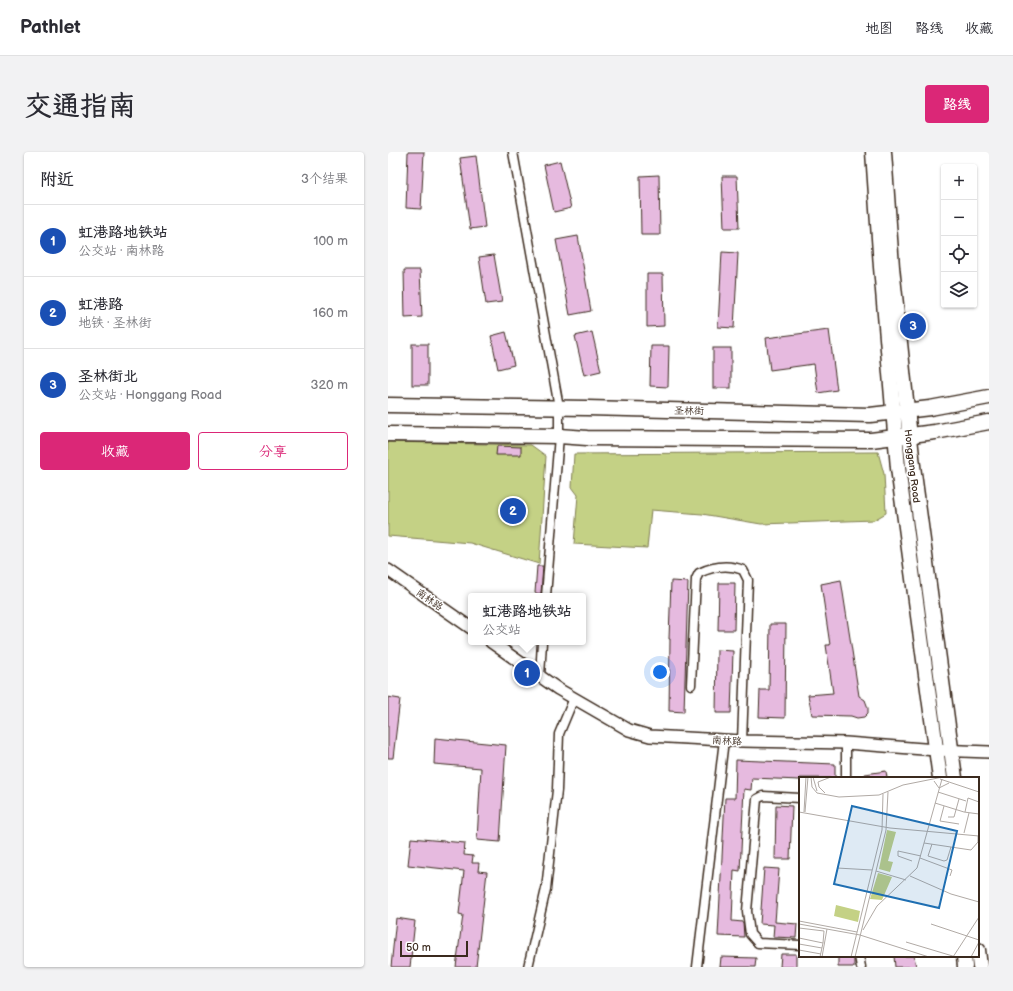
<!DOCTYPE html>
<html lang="zh">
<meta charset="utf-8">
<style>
:root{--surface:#fff;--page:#f2f2f3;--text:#2b2b33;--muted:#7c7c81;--line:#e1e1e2;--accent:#db2777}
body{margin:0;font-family:"Balsamiq Sans","LXGW WenKai TC",sans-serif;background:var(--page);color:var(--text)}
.controls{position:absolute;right:12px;top:12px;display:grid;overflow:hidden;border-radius:4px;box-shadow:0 1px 3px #0004}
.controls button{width:36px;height:36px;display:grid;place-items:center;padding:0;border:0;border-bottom:1px solid var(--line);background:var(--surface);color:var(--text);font:20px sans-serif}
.scale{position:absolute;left:12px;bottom:10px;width:68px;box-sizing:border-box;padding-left:4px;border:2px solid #3b2a1e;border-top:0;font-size:11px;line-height:14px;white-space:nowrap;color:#3b2a1e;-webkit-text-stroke:3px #fff;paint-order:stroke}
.you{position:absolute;left:272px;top:520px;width:14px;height:14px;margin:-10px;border:3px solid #fff;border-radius:50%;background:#1a73e8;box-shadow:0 0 0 6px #1a73e833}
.badge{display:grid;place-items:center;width:26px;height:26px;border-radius:50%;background:var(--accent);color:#fff;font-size:13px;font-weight:700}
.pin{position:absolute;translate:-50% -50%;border:2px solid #fff;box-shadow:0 1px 4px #0006}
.popup{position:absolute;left:80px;top:441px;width:118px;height:52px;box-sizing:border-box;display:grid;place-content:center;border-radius:4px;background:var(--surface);filter:drop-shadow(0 1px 3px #0005);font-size:13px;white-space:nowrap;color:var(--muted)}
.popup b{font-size:15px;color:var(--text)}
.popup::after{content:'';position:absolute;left:50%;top:100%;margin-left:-8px;border:8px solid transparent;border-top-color:var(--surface)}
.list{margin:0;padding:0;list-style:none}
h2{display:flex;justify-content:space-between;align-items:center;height:52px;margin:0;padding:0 16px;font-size:17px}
h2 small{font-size:13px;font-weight:400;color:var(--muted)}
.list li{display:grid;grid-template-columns:26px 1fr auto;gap:12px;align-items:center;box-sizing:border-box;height:72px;padding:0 16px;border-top:1px solid var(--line)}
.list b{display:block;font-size:15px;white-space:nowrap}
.list p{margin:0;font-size:13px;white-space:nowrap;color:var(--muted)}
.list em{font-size:13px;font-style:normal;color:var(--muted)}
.actions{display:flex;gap:8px;padding:12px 16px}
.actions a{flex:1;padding:9px 0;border:1px solid var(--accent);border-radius:4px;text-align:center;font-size:14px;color:var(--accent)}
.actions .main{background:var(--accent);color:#fff}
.icon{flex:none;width:22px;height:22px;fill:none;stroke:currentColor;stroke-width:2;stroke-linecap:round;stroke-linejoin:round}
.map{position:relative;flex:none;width:601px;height:815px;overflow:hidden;border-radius:4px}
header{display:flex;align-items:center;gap:24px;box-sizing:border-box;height:56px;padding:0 20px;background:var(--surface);border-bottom:1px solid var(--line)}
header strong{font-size:19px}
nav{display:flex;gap:22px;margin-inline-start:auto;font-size:14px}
.intro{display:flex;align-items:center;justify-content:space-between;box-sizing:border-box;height:96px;padding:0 24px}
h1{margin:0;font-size:28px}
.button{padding:10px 18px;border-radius:4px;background:var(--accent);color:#fff;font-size:14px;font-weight:700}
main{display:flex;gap:24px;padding:0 24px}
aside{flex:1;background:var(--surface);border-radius:4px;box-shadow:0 1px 3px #0004}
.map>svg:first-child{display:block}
</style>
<header>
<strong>Pathlet</strong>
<nav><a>地图</a><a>路线</a><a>收藏</a></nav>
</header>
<div class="intro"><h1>交通指南</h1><a class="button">路线</a></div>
<main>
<aside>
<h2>附近<small>3个结果</small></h2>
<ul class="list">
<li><span class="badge" style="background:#1a4fb4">1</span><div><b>虹港路地铁站</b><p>公交站 · 南林路</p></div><em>100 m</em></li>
<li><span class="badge" style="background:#1a4fb4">2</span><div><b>虹港路</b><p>地铁 · 圣林街</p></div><em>160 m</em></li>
<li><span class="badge" style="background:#1a4fb4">3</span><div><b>圣林街北</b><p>公交站 · Honggang Road</p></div><em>320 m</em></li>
</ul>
<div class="actions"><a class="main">收藏</a><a>分享</a></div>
</aside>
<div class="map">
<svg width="601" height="815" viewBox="0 0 601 815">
<rect width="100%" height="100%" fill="#fff"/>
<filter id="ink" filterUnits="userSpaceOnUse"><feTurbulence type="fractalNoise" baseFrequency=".025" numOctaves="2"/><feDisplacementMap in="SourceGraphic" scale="8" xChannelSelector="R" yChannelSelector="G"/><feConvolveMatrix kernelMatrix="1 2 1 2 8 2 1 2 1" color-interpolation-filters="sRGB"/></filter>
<g filter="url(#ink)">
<!-- green -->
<g fill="#c4d185" stroke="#807e52">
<polygon points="0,290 143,293 158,304 151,412 82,391 0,384"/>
<polygon points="490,300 496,322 498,361 486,368 373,372 314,362 263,358 259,396 186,392 190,343 184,335 186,302"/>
</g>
<!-- building -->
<g fill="#e6badf" stroke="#3b2a1e">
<polygon points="20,0 36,0 33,57 18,56"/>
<polygon points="88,4 97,75 82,77 72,6"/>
<polygon points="172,9 183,56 166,60 156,13"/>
<polygon points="271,23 272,83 253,83 252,24"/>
<polygon points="334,24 349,24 351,76 336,76"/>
<polygon points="190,84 203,159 182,163 168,88"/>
<polygon points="334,100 350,101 346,176 330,175"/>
<polygon points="106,103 114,150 98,152 91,105"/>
<polygon points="16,118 32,118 34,165 17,166"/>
<polygon points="259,122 275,122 276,174 259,175"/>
<polygon points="441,178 449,238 430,241 426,212 382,218 378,186"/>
<polygon points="118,180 126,213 110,217 103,184"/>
<polygon points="204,180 213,219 196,223 187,184"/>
<rect x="24" y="192" width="16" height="41"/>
<polygon points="263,194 281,194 280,235 262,234"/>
<rect x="325" y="196" width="18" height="40"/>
<polygon points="109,294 133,295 133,303 108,303"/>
<polygon points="149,414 155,414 153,442 147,441"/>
<polygon points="453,428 471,544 477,548 480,556 480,561 476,565 469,566 463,564 424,563 420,543 445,541 438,493 442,493 433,432"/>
<polygon points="283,429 300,430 296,560 281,559 282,487 281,487"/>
<polygon points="331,431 347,431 346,478 330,478"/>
<polygon points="382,472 398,472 397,566 371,565 372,538 381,538"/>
<polygon points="329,498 345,499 343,561 328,561"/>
<polygon points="0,545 12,547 5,606 0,606"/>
<polygon points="47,586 118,593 112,690 89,688 93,616 46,612"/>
<polygon points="348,608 447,612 447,626 412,626 412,628 364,626 363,638 356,637 352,719 346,718 344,769 355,770 356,785 330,784 337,646 347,646"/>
<polygon points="498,619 499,626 477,626 477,622"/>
<polygon points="388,653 404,654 402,707 387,707"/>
<polygon points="23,686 77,691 76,703 85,704 84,711 91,711 90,719 99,720 88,815 68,815 75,763 71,762 76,719 20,713"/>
<polygon points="376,716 391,717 387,770 409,772 408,786 385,785 386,773 372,772"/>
<polygon points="8,766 27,769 22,815 3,815"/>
<polygon points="393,802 408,802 408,815 392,815"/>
<polygon points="506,804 526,804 528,815 507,815"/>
<polygon points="333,805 368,806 367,815 332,815"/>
<polygon points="450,805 466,806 466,815 450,815"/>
</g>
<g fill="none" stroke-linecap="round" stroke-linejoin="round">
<!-- street casing -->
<g stroke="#3b2a1e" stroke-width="11">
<g id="street">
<polyline points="125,0 171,255 171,284 158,444"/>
<polyline points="152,524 154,490"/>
<path d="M 303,533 L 308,427 L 311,421 C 326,414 340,412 355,418 L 360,428 L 354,589"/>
<polyline points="458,591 458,626"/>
<polyline points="412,646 375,644 369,647 359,759 362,782 370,791 412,793"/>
<polyline points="471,804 473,815"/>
<polyline points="140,815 158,737 169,638 171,582 186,546"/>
<polyline points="309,815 336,588"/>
</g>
</g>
<!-- secondary casing -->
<g stroke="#3b2a1e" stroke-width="14">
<g id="secondary">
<polyline points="0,418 83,476"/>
<polyline points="103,490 170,537 241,578 262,584 354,589 458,591 548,598 601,600"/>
</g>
</g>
<!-- highway casing -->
<g stroke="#3b2a1e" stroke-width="17">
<g id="highway">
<polyline points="485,0 493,115 510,316 552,626"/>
<polyline points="496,0 504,115 525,314 567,626"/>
<polyline points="0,253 199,256 482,263 542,256 601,245"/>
<polyline points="0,282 171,284 199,286 483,288 547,280 601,270"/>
<polyline points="590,798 592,815"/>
<polyline points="576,804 577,815"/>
</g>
</g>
<!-- street -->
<use href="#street" stroke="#fff" stroke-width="8"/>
<!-- secondary -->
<use href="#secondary" stroke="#fff" stroke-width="11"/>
<!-- highway -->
<use href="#highway" stroke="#fff" stroke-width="14"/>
</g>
</g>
<g text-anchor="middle" stroke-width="3" stroke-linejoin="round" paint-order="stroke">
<!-- street labels -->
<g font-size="10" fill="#3b2a1e" stroke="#fff">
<text transform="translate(301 258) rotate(1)" y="4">圣林街</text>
<text transform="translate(525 314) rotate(83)" y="4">Honggang Road</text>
<text transform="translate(42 447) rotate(35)" y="4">南林路</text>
<text transform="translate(339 588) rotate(3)" y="4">南林路</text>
</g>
</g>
<!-- overview -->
<g transform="translate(411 625)">
<rect width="180" height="180" fill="#fff"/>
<path d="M 88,53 L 97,55 L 89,84 L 94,85 L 91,95 L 80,92 ZM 79,96 L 93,100 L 83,123 L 71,122 ZM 37,128 L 61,134 L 59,145 L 35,139 Z" fill="#c4d185"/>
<path fill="none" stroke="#b1aaa5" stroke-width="1" d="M 12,0 L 13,10 L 18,16 L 40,20 L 80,18 L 104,8 L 144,0M 14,0 L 18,14M 141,2 L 180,15M 135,4 L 140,11 L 150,6M 139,15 L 167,24M 26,16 L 20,10 L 19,5 L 32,0M 136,26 L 165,35 L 180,37M 145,29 L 141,44 L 160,47M 0,35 L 91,51 L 180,59M 5,35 L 7,0M 6,35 L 9,0M 166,35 L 169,21 L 180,25M 149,40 L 155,40 L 160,22M 165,56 L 170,36M 125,66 L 172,73 L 179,65 L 179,59M 133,67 L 129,79 L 145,84 L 148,83 L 152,70M 121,81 L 153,93 L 151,99M 113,84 L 99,79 L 99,74 L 122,79M 38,91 L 73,93M 77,94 L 107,103M 111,99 L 152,117 L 180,125M 0,144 L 58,155M 0,147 L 61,158M 132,147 L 180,163M 0,151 L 25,154 L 24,166M 64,153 L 78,129 L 118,91 L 143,2M 61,158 L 130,180M 0,161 L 24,166 L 21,180M 107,165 L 157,180M 0,167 L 23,171M 0,173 L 22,177M 23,180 L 28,152M 52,180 L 83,53 L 84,17M 56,180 L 87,53 L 89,15M 154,180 L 180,140M 172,180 L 180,165"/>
<path fill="#1f6fb2" fill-opacity="0.15" stroke="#1f6fb2" stroke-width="2" d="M 53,29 L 158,54 L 140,131 L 35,107 Z"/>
<rect width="180" height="180" fill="none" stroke="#3b2a1e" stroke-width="2"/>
</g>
</svg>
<div class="controls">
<button>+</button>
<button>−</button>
<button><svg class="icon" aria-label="locate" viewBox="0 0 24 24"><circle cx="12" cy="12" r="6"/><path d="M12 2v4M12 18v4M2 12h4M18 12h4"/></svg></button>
<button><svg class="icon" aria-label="layers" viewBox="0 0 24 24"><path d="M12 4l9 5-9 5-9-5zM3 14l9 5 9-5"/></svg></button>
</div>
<div class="scale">50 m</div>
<div class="you"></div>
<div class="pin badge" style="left:139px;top:521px;background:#1a4fb4">1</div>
<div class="popup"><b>虹港路地铁站</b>公交站</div>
<div class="pin badge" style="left:125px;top:359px;background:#1a4fb4">2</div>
<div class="pin badge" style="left:525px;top:174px;background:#1a4fb4">3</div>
</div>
</main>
